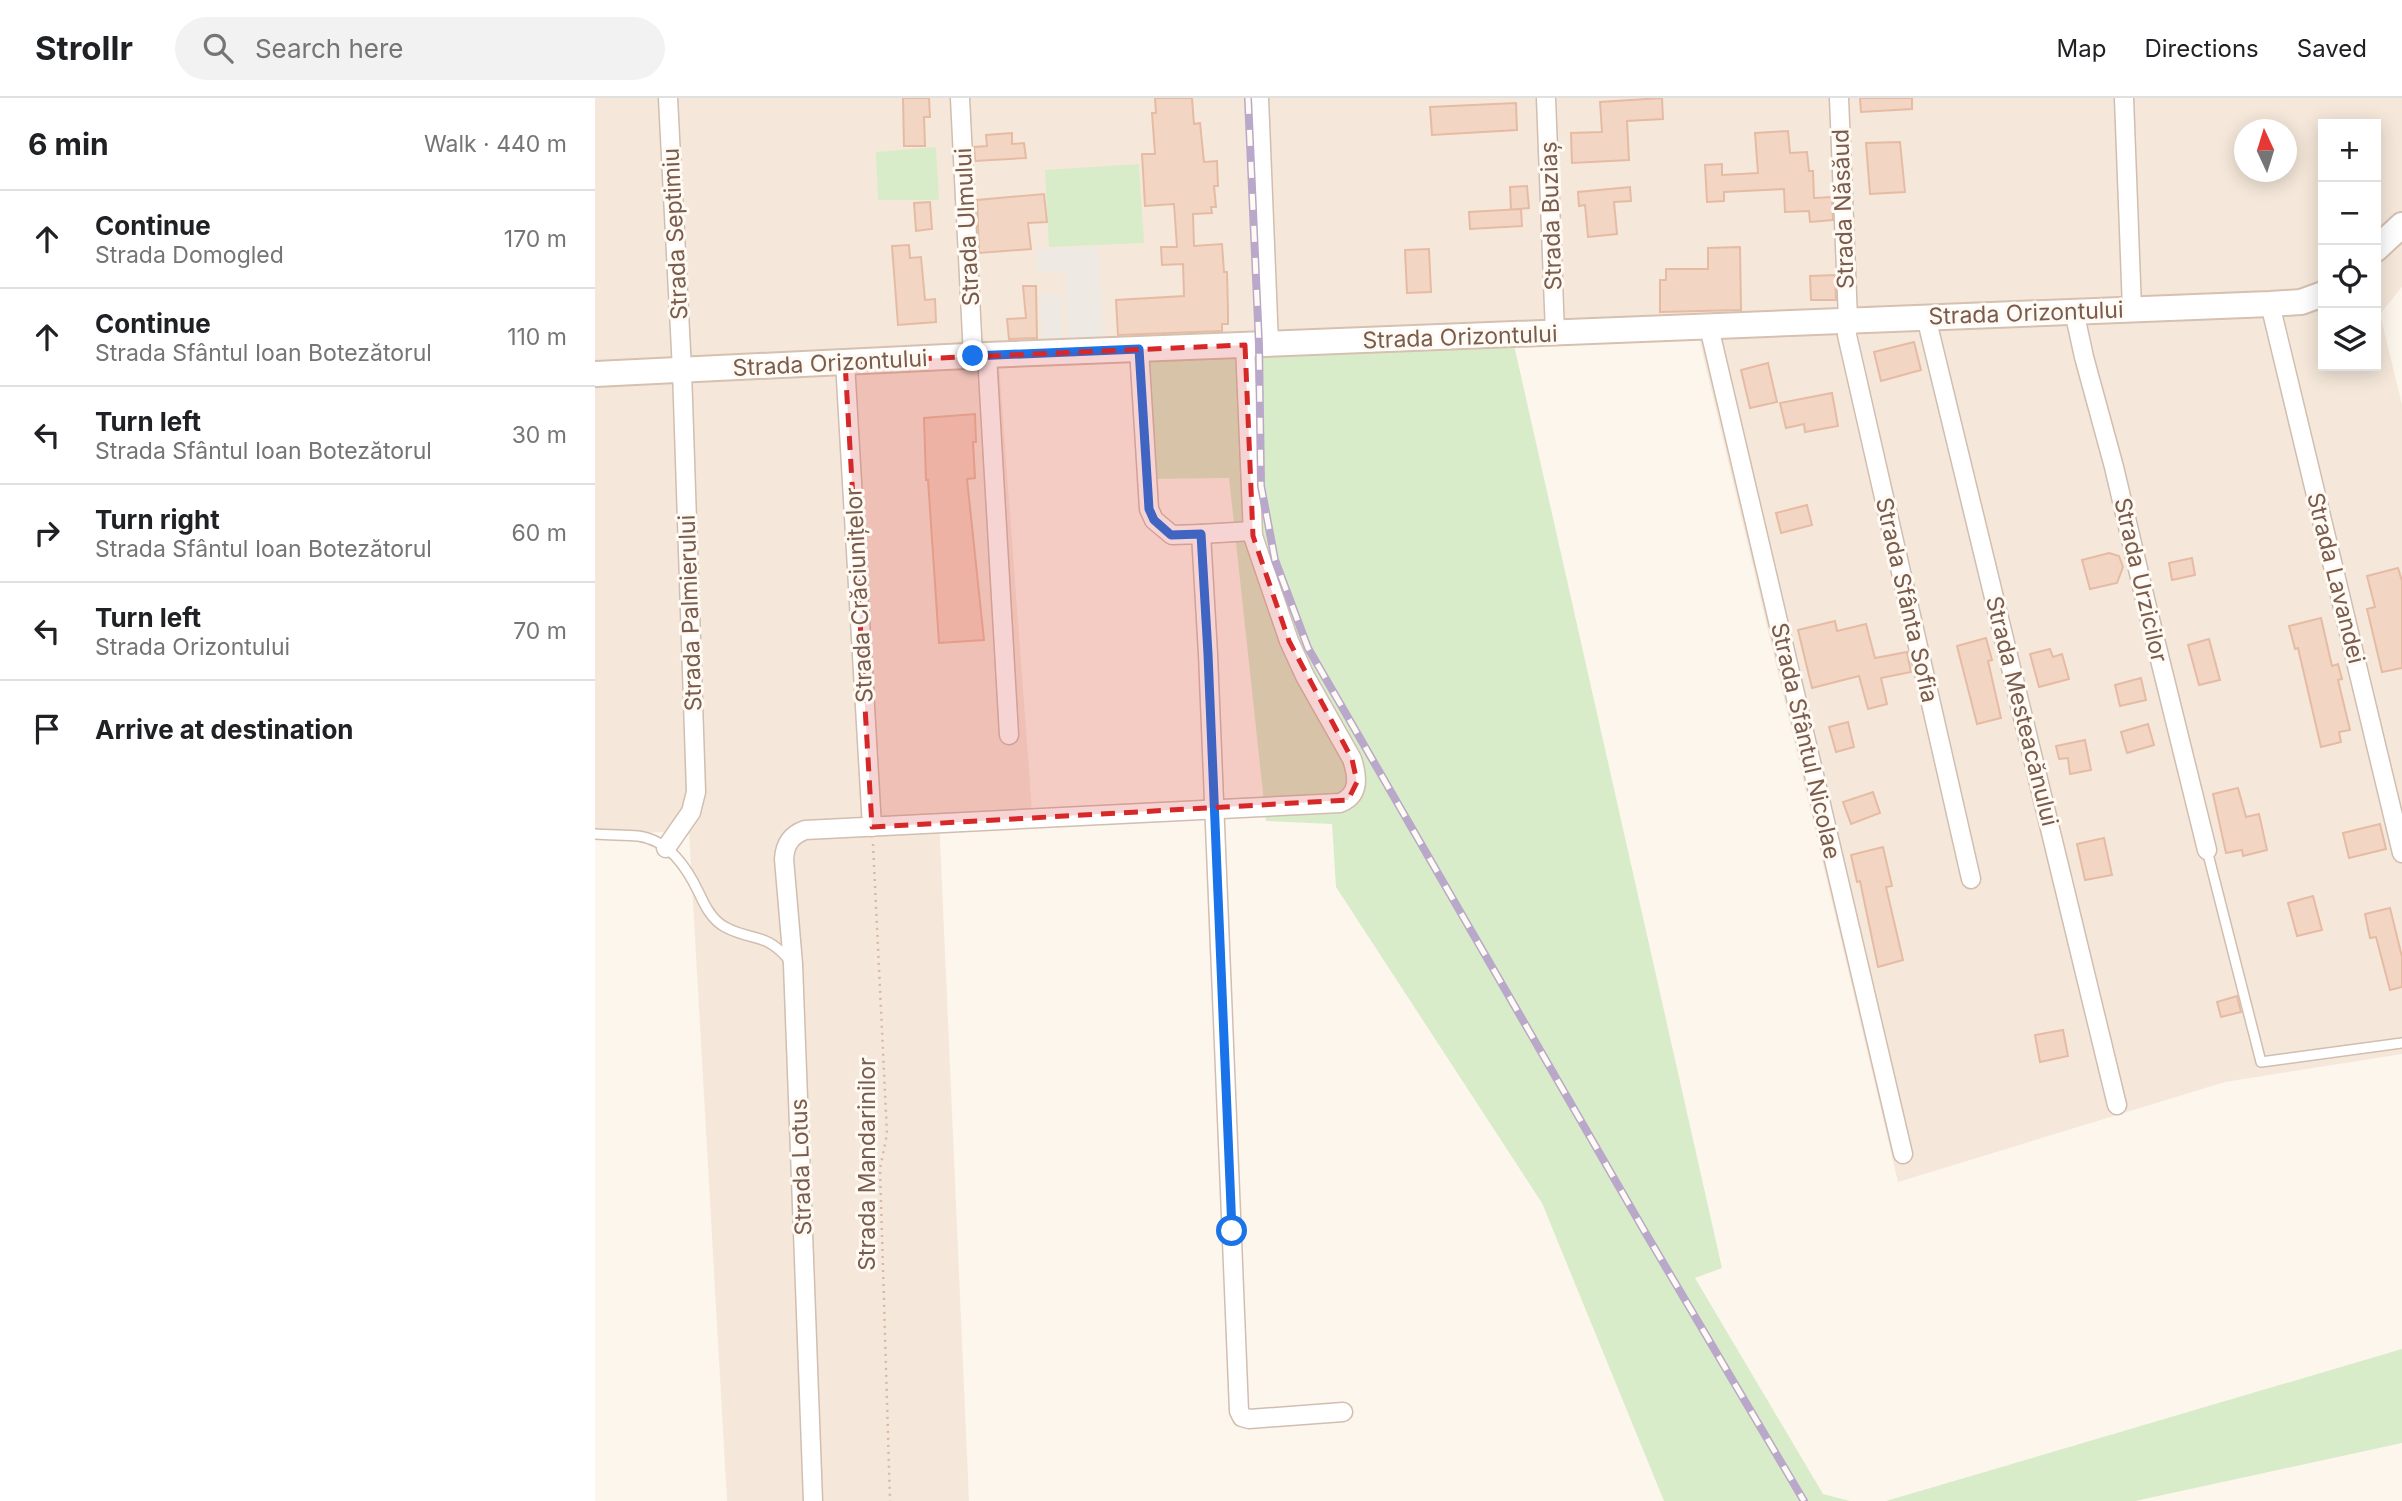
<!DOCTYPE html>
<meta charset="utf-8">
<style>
:root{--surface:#fff;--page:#f2f2f2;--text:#202124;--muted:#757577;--line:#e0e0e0}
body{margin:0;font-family:Inter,sans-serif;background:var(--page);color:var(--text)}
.controls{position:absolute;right:21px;top:21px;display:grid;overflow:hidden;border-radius:0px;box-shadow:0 4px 18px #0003}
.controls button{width:63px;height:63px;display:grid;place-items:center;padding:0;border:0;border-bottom:2px solid var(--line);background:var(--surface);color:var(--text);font:35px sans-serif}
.compass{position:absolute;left:1639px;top:21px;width:63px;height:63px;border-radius:50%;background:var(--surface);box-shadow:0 4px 18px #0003;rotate:356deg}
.stop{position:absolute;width:21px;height:21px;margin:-16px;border:5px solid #1a73e8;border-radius:50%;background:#fff}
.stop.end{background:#1a73e8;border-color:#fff;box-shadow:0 2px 7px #0008}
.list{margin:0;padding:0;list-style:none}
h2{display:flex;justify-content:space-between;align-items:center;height:91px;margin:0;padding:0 28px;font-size:30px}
h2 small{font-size:23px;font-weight:400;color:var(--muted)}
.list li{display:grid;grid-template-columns:46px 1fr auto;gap:21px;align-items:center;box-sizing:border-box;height:98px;padding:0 28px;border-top:2px solid var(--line)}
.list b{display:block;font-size:26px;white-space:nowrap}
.list p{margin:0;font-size:23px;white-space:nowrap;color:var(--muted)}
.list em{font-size:23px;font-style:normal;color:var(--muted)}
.icon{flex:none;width:38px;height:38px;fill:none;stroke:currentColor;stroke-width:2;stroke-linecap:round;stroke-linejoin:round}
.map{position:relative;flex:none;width:1807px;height:1403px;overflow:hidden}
header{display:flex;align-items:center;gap:42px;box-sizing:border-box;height:98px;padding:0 35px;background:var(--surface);border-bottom:2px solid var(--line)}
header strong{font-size:33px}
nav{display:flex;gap:38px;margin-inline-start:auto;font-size:24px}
.search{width:490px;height:63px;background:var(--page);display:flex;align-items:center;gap:18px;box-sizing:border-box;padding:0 24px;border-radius:38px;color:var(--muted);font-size:26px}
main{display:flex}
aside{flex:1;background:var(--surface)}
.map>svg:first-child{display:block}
</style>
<header>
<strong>Strollr</strong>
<div class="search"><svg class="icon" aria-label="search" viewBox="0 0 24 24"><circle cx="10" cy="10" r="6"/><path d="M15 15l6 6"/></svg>Search here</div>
<nav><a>Map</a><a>Directions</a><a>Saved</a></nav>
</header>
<main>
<aside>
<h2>6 min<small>Walk · 440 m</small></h2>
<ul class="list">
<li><svg class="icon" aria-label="ahead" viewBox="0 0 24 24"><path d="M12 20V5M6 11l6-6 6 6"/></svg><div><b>Continue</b><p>Strada Domogled</p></div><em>170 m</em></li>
<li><svg class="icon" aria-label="ahead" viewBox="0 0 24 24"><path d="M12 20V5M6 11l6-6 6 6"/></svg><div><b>Continue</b><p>Strada Sfântul Ioan Botezătorul</p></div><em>110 m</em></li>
<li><svg class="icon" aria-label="left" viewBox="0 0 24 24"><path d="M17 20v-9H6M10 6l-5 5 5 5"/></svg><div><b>Turn left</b><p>Strada Sfântul Ioan Botezătorul</p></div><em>30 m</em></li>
<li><svg class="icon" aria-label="right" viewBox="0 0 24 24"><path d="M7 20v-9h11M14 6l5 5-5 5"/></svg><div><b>Turn right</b><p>Strada Sfântul Ioan Botezătorul</p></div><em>60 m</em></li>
<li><svg class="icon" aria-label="left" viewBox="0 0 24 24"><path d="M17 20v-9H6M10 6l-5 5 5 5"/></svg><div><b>Turn left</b><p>Strada Orizontului</p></div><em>70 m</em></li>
<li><svg class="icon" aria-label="arrive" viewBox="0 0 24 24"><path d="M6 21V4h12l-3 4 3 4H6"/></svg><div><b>Arrive at destination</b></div></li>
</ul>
</aside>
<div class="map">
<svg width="1807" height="1403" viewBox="0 0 1807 1403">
<rect width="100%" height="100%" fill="#fdf6ec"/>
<!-- residential -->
<path fill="#f5e8da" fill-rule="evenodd" d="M 0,0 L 1807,0 L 1807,189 L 1785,216 L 1807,307 L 1807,956 L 1630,984 L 1303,1084 L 1104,240 L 404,266 L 437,712 L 344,718 L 374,1403 L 132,1403 L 94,733 L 0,737 ZM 1728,26 L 1781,26 L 1781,268 L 1728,268 ZM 1650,32 L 1692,32 L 1692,74 L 1650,74 Z"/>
<!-- industrial -->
<g fill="#efe9e4">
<polygon points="503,148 509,249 474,251 470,173 442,174 442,151"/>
<polygon points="465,196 469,251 448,251 444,197"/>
</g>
<!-- green -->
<g fill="#d8ecc9">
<polygon points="341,49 344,102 283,102 281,54"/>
<polygon points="544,66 549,145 454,149 450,72"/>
<polygon points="919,247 1127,1170 1100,1180 1228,1396 1255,1403 1069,1403 947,1105 741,789 737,726 671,723 634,380 551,381 547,261"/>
<polygon points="1807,1251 1807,1345 1540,1403 1291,1403"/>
</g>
<!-- building -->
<g fill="#f3d5c3" stroke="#e6bba3" stroke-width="2">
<polygon points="308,0 334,0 335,19 329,19 330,48 309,48"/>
<polygon points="560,0 597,0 599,26 605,25 609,64 622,63 623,88 619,88 621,109 616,109 617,115 598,116 599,148 627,146 629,174 632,174 633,213 633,226 627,226 627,233 523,237 521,202 589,198 588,166 567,167 566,149 582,149 579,106 550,108 547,56 560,56 557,15 561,15"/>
<polygon points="1067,0 1068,21 1032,23 1034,62 977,65 976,35 1007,34 1005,4"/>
<polygon points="1265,0 1317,0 1317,11 1266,14"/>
<polygon points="921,5 922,32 837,37 835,9"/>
<polygon points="1193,33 1195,55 1212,54 1214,73 1218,73 1219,100 1237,99 1238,122 1215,124 1214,113 1190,114 1189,91 1129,94 1129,103 1112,104 1110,67 1127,66 1127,77 1163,75 1160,35"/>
<polygon points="417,35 417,46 429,45 431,60 380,63 379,49 392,48 391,37"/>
<polygon points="1305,44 1310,94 1275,96 1271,45"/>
<polygon points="932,88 934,110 916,112 915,89"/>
<polygon points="1035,89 1036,103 1019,104 1022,136 993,139 990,107 984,108 983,94"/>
<polygon points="449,96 452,124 433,125 436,151 384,155 382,102"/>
<polygon points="335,104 337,131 321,133 319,105"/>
<polygon points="926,111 927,128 875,131 874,114"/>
<polygon points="314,147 315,160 326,159 330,202 340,201 341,224 303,227 297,148"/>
<polygon points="1145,149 1146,212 1065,214 1065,182 1071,182 1071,171 1113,171 1113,150"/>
<polygon points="834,151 836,194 812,195 810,152"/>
<polygon points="1240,177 1241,202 1216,202 1215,178"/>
<polygon points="428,188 441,188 442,240 414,241 412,221 431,220"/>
<polygon points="1319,244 1326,272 1286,283 1279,254"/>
<polygon points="1173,265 1182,304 1155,310 1146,272"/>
<polygon points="1237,295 1243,328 1210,334 1209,326 1191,330 1185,305"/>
<polygon points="380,316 381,344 378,344 380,380 372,381 389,542 344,545 333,382 331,382 329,320"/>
<polygon points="1212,407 1217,427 1186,435 1181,415"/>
<polygon points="1514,455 1524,458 1528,469 1522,485 1495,491 1487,462"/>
<polygon points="1597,460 1600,477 1577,482 1574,465"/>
<polygon points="1803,470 1807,483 1807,570 1787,574 1772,511 1780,509 1772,478"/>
<polygon points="1726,520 1737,568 1743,566 1747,581 1743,582 1755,632 1744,634 1746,644 1726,649 1703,550 1700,551 1694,528"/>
<polygon points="1240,523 1242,533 1271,526 1280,560 1312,554 1316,574 1286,580 1292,606 1273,611 1264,578 1217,590 1203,532"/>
<polygon points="1391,540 1397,562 1393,563 1406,620 1382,626 1362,548"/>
<polygon points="1614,541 1625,582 1604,587 1593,547"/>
<polygon points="1455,551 1458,559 1467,556 1474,581 1444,589 1435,556"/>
<polygon points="1546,580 1551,602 1525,608 1520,587"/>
<polygon points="1253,624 1259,649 1241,654 1234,629"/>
<polygon points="1553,626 1559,647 1532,655 1526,634"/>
<polygon points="1490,642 1496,672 1475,676 1473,660 1464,661 1461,648"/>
<polygon points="1643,690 1651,719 1664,716 1672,752 1648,758 1647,752 1631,755 1618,696"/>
<polygon points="1278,694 1285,715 1256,726 1248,704"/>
<polygon points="1785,726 1791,751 1754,760 1748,735"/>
<polygon points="1509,740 1517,777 1490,782 1482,746"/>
<polygon points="1288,749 1297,788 1291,789 1308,862 1283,869 1265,783 1262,784 1256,757"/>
<polygon points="1718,798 1727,832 1702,838 1693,805"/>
<polygon points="1795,810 1807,859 1807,889 1795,892 1781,839 1775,840 1770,816"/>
<polygon points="1642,898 1646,914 1626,919 1622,904"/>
<polygon points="1468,932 1473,958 1445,964 1440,937"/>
</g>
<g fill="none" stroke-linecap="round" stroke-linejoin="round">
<!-- lane casing -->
<g stroke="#d1beb0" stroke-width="12">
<g id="lane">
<path d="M 0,736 C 14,737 29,737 43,738 C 74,742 92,770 104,795 C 110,808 117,822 130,829 C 158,844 170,833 195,863"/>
<polyline points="1612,752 1666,964 1807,945"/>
</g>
</g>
<!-- street casing -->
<g stroke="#d1beb0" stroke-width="21">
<g id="street">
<polyline points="365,0 378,258"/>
<polyline points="664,0 674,246"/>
<polyline points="951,0 960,236"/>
<polyline points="1244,0 1253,221 1252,237 1376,781"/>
<polyline points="1529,0 1537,211"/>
<polyline points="1675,206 1807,755"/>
<polyline points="1479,213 1489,259 1519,369 1551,505 1612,752"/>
<polyline points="1331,219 1522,1007"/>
<polyline points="1114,229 1308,1056"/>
<polyline points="544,251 554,411 559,422 577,437 606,436 613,556 644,1313 647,1319 654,1321 748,1314"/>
<polyline points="392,257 414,637"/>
<polyline points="250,264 277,729"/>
<polyline points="606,436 657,433"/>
<polyline points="71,750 96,714 101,694 87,272 73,0"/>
<path d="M 218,1403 L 198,866 L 189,761 C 190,746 196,737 210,732 L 745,705 C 765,697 763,679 757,661 L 710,578 L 694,543 L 658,438 L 650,247"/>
</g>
</g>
<!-- secondary casing -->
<g stroke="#d6c0b0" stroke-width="28">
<g id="secondary">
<polyline points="1781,151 1807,127"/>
<polyline points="0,276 392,257 1675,206 1706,204 1728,196"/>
</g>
</g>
<!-- path -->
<polyline stroke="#d9b8a5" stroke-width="2.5" stroke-dasharray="2 5" stroke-linecap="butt" points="278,746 292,1036 285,1071 295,1403"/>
<!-- lane -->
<use href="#lane" stroke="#fff" stroke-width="9"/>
<!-- street -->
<use href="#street" stroke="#fff" stroke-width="18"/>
<!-- secondary -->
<use href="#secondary" stroke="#fff" stroke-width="24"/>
<!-- rail casing -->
<g stroke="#b9a8c9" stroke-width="8">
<polyline id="rail" points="653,0 664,247 666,388 680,462 713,550 1050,1134 1209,1403"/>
</g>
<!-- rail -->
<use href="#rail" stroke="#fffaf3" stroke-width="5" stroke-dasharray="16" stroke-linecap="butt"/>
</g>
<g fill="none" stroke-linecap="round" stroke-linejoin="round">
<!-- route -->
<polyline stroke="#1a73e8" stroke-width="9" points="378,258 544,251 554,411 559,422 576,437 606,436 613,556 637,1133"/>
</g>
<!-- marked area -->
<path fill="#d62828" fill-opacity="0.2" stroke="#d62828" stroke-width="5" stroke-dasharray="14 9" stroke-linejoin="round" d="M 650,247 L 658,438 L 694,543 L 757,661 L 762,684 L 753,702 L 277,729 L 250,264 Z"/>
<g text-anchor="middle" stroke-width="6" stroke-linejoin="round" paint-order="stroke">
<!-- street labels -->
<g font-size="23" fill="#7a5c4d" stroke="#fffaf3">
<text transform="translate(1248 111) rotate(-92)" y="8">Strada Năsăud</text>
<text transform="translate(956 118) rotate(-92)" y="8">Strada Buziaș</text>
<text transform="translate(372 129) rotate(-93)" y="8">Strada Ulmului</text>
<text transform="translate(80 136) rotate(-93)" y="8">Strada Septimiu</text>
<text transform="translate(1431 215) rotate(-2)" y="8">Strada Orizontului</text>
<text transform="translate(865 239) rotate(-2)" y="8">Strada Orizontului</text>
<text transform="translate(235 265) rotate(-3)" y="8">Strada Orizontului</text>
<text transform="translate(1741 480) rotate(76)" y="8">Strada Lavandei</text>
<text transform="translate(1546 482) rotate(77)" y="8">Strada Urzicilor</text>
<text transform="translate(264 497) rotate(-93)" y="8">Strada Crăciunițelor</text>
<text transform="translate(1312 502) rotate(77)" y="8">Strada Sfânta Sofia</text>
<text transform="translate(95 515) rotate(-92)" y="8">Strada Palmierului</text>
<text transform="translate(1427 613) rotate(76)" y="8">Strada Mesteacănului</text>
<text transform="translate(1211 643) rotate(77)" y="8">Strada Sfântul Nicolae</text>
<text transform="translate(272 1066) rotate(-90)" y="8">Strada Mandarinilor</text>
<text transform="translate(206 1069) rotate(-92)" y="8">Strada Lotus</text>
</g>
</g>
</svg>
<div class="controls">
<button>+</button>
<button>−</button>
<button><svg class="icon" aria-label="locate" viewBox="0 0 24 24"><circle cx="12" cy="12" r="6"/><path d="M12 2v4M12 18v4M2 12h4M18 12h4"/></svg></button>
<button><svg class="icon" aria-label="layers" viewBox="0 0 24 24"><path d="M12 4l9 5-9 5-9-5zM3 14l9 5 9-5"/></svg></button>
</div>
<svg class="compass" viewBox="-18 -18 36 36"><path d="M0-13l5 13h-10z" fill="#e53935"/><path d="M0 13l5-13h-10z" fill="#757577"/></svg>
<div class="stop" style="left:637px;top:1133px"></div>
<div class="stop end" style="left:378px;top:258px"></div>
</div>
</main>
